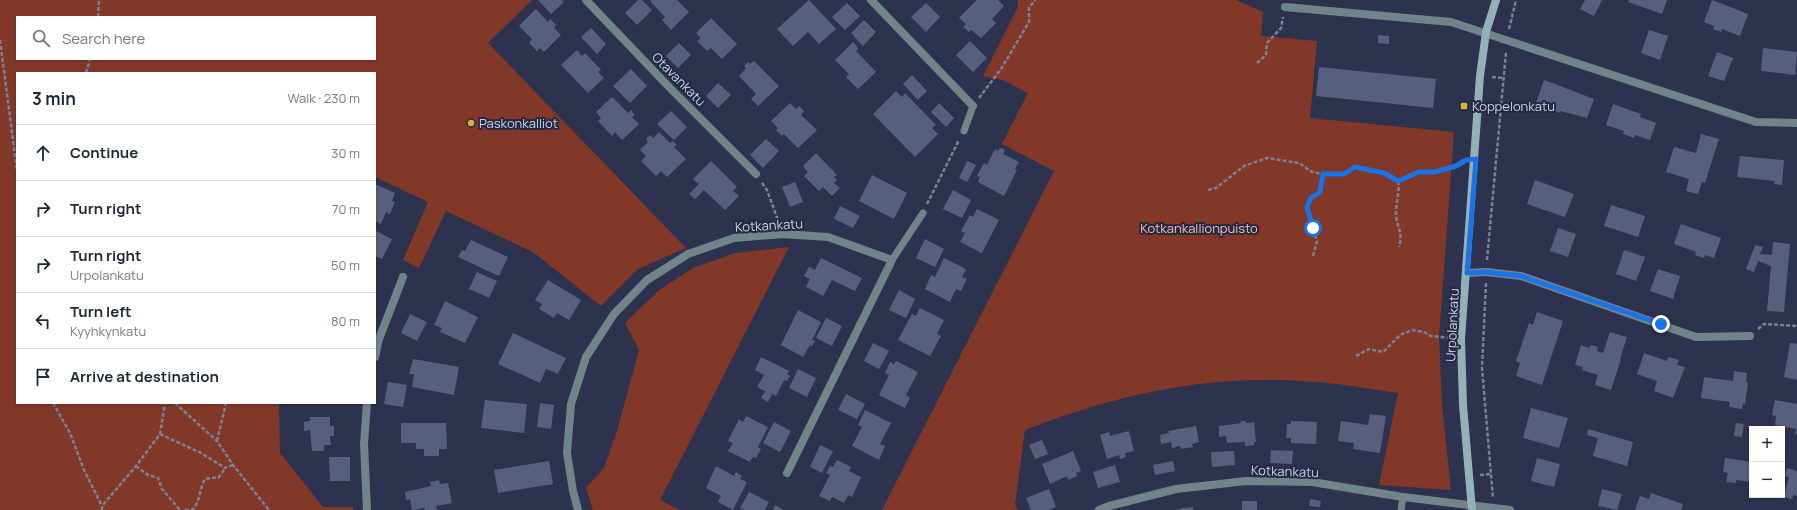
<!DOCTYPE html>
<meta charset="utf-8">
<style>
:root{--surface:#fff;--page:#f6f6f7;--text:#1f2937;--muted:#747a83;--line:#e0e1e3}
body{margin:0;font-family:Manrope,sans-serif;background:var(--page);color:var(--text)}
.controls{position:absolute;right:12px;bottom:12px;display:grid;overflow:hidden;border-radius:0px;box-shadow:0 1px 3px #0004}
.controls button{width:36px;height:36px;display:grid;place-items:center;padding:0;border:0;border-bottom:1px solid var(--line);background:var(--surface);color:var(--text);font:20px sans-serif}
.stop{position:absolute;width:12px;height:12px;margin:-9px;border:3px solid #1a73e8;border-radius:50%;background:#fff}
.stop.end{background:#1a73e8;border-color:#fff;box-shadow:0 1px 4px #0008}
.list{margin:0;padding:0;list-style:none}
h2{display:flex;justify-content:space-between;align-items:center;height:52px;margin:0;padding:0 16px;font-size:17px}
h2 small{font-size:13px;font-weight:400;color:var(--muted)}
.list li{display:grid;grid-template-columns:26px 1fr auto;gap:12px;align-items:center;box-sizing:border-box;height:56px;padding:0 16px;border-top:1px solid var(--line)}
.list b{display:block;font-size:15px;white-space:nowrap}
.list p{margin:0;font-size:13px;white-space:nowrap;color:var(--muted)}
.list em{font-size:13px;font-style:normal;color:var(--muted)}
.icon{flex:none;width:22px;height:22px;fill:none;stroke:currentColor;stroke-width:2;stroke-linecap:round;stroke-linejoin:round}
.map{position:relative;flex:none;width:1797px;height:510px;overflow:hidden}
.search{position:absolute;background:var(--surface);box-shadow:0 1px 3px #0004;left:16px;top:16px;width:360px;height:44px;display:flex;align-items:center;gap:10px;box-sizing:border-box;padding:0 14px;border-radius:0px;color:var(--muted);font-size:15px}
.panel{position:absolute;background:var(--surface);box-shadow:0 1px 3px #0004;left:16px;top:72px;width:360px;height:332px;border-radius:0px}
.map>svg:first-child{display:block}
</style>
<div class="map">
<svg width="1797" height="510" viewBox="0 0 1797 510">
<rect width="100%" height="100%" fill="#2d334f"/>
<!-- green -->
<g fill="#823828" fill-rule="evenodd">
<path d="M 0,0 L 532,0 L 488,43 L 686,248 L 638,269 L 601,306 L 533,252 L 446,211 L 419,268 L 403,260 L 428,202 L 375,177 L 375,73 L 17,73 L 17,403 L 279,403 L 280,453 L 323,507 L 353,507 L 353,510 L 0,510 ZM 17,17 L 375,17 L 375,59 L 17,59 Z"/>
<path d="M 1018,0 L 1236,0 L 1263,12 L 1261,36 L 1317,41 L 1310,118 L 1454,132 L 1439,337 L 1442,405 L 1451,490 L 1379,485 L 1398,393 C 1354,386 1310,379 1265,380 C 1182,380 1102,400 1025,430 L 1015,504 L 1018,510 L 882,510 L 1054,171 L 1002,144 L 1028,93 L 1003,80 L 983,76 L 1018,7 Z"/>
<polygon points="789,247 660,500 680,510 593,510 586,488 604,468 617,431 639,350 625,323 658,291 693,268 735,253"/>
</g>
<!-- building -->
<g fill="#585f7e">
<polygon points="538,0 562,0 564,2 551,14"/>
<polygon points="638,0 642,0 652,10 637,25 625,13"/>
<polygon points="652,0 677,0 689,12 671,30 662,20 665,17 650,1"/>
<polygon points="809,0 836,29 819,44 808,32 793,46 777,29"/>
<polygon points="977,0 998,0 1004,6 992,19 996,23 981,38 971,30 969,32 963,27 966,24 959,18"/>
<polygon points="1585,0 1602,0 1594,16 1580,9"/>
<polygon points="1629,0 1667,0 1662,14 1628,2"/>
<polygon points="1712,0 1748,14 1740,36 1722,29 1721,32 1713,29 1714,26 1704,22"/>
<polygon points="847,3 860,16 845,30 832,17"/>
<polygon points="926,3 940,17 926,32 911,17"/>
<polygon points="536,9 548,22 550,19 556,25 554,28 561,35 544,52 540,48 537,51 529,43 532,39 519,26"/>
<polygon points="711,18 737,44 722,59 711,48 707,51 697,41 701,38 696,33"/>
<polygon points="864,20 876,32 863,46 851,33"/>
<polygon points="591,28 606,44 597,54 581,37"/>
<polygon points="1649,30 1668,36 1660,60 1641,53"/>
<polygon points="1378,35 1389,36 1389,44 1378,43"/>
<polygon points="970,41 987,58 973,72 956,55"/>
<polygon points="853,42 858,48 856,51 876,72 858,89 846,77 849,74 835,60"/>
<polygon points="679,43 691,55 678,68 666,56"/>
<polygon points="1763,48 1797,52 1795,75 1761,71"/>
<polygon points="577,50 582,56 585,53 601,70 598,72 604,78 588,93 561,65"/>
<polygon points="1717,52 1733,58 1724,81 1708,76"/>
<polygon points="754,61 779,86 758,106 751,99 756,94 739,76 746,68 744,66 748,62 750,64"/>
<polygon points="1319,67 1436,79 1433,108 1316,96"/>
<polygon points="631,69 647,86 630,103 613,86"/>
<polygon points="912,75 927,91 918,100 903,84"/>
<polygon points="1544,80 1594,99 1587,118 1560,111 1559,113 1536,103"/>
<polygon points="718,83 731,95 718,108 706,96"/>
<polygon points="896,91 902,97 905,93 936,125 932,128 938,134 915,157 873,114"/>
<polygon points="612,97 628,113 631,110 635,115 632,117 639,124 622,140 615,132 612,136 598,121 601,118 596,112"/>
<polygon points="790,103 796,109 799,106 804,111 801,115 817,130 798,148 784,134 782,136 776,130 778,128 771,121"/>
<polygon points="939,103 954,118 946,127 931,112"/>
<polygon points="1613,104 1641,114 1640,117 1656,123 1650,140 1635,135 1634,138 1623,134 1624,131 1606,125"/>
<polygon points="671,111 687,127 674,140 657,124"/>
<polygon points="659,132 670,143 673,141 677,145 674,147 686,159 667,177 661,171 656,176 641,161 646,156 640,150 648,142 646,139 650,135 653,138"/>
<polygon points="1701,134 1719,139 1705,183 1702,182 1698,194 1686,191 1689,179 1666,172 1674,147 1696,153"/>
<polygon points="766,139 779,151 763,168 750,155"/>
<polygon points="1000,148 1005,150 1003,154 1019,162 1015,169 1017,170 1004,196 978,182 980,177 977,176 984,163 987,165 995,149 998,151"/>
<polygon points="816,153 837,175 834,177 837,180 834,183 840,188 832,196 823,187 819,191 804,176 808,172 803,166"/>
<polygon points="1740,156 1784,160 1782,185 1774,184 1775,181 1737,177"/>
<polygon points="711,161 737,187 733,191 739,196 725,210 704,190 695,199 689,194 699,184 693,179"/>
<polygon points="967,161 976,165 967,182 959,178"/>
<polygon points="872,175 907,193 894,219 859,201"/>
<polygon points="1535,180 1574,194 1565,217 1527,204"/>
<polygon points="795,182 803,202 790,207 782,187"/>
<polygon points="375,184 395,193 392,201 395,202 390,214 386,212 381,224 375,221"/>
<polygon points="953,190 971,200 962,218 943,209"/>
<polygon points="1611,205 1645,216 1638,237 1604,226"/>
<polygon points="840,206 860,216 853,228 834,219"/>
<polygon points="977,209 999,220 982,253 960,242 965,233 961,231 970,215 973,217"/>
<polygon points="1681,224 1721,238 1714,258 1705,255 1704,258 1695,255 1696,252 1674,244"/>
<polygon points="1558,228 1576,234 1568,257 1550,251"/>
<polygon points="376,231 392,239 382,259 375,256"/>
<polygon points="925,239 944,249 935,267 916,258"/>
<polygon points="471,240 508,257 499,276 458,257 462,250 465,251"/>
<polygon points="1773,242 1790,244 1784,312 1767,311 1771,266 1758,261 1754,272 1746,269 1755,245 1763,247 1760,254 1772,255"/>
<polygon points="1624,250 1645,257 1636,281 1616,274"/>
<polygon points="821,258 862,278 855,291 832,280 823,296 806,287 810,279 804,276 809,267 815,270"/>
<polygon points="944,258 966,269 962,277 967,279 961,291 956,289 950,302 925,289 931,275 935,277"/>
<polygon points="1658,269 1680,276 1673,299 1650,291"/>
<polygon points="477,272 497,281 489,298 469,289"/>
<polygon points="548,280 581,300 569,320 557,313 554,318 539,309 542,304 535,300"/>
<polygon points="899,290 915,299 906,318 889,310"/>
<polygon points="445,301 478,317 465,343 440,332 442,328 434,325"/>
<polygon points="920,308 944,320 937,334 941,336 930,356 898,340 912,314 916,316"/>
<polygon points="798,310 821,322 812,340 815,341 812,346 810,345 803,357 781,345"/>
<polygon points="1537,312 1563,321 1542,385 1516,376 1520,363 1516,361 1529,323 1533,325"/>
<polygon points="410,314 427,322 417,341 401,333"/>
<polygon points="826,318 842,326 832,346 816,338"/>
<polygon points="1610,332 1627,337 1620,359 1621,359 1611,390 1595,385 1598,375 1582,370 1583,367 1575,365 1581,345 1589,348 1591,345 1598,347 1597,351 1603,353"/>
<polygon points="513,333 566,358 558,374 546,369 540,383 498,364"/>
<polygon points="873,343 889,351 879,369 864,361"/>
<polygon points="1790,343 1797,344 1797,380 1784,377"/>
<polygon points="1644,353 1667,361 1668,357 1679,360 1677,365 1685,367 1673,398 1654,391 1657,381 1637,374"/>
<polygon points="761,357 789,371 787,374 790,376 787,381 784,380 776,396 772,394 768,402 761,398 765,391 757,387 764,375 755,370"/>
<polygon points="413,359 459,367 454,395 412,387 414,374 409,374"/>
<polygon points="896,361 918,372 906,395 910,398 905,408 879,395 889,375 885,373 890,362 894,364"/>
<polygon points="798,369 816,378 807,397 789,388"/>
<polygon points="1734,371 1747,373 1746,382 1748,383 1745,404 1743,404 1742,409 1729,407 1730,402 1701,398 1704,377 1733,381"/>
<polygon points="388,382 407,385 403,407 384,404"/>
<polygon points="846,394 865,404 857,419 838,410"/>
<polygon points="485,400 527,404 524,433 481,428"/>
<polygon points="1775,400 1797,404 1797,434 1795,434 1796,429 1775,425 1776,416 1772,415"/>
<polygon points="540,403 554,405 551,429 537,427"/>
<polygon points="1531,408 1568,418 1559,448 1523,438"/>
<polygon points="865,410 891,423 880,444 885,446 879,460 852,446 862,427 858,425"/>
<polygon points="1370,414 1386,416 1380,453 1353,449 1354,443 1338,441 1341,421 1368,425"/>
<polygon points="746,416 768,427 758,447 761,449 756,458 753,457 750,462 728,451 733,443 728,441 739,419 743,422"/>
<polygon points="310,417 330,417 330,426 334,426 334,436 330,436 331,445 324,445 324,451 312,451 310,430 304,431 304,422 310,421"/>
<polygon points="1240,421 1245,421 1246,423 1254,422 1256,442 1254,442 1254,445 1245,446 1245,442 1227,443 1226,436 1219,437 1219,426 1241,423"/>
<polygon points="1291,421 1317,422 1316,444 1291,443 1291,438 1286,438 1287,424 1291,424"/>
<polygon points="774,422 791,431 780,452 763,443"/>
<polygon points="401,423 446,423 447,449 439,449 439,456 424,456 424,449 416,449 416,443 401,443"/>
<polygon points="1736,423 1744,424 1742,437 1734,436"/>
<polygon points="1196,426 1199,442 1192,444 1193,447 1181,449 1180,446 1172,448 1171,442 1161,444 1160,435 1169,433 1168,431"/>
<polygon points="1588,429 1633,442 1627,466 1593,456 1598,438 1587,435"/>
<polygon points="1129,431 1134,451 1125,453 1126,457 1120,459 1119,455 1107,459 1100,435 1109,432 1110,436"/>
<polygon points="1042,440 1048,454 1035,459 1029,445"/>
<polygon points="820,445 833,451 822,473 810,467"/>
<polygon points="1271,450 1293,451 1292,464 1270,463"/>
<polygon points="1073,451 1081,471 1076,473 1077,476 1068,480 1067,476 1050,484 1042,464"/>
<polygon points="1234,451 1235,465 1212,467 1211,452"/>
<polygon points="329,457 350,457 350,481 330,481"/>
<polygon points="1537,458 1560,464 1554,487 1531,481"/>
<polygon points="1725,458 1752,462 1752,482 1736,480 1736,483 1726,482 1728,473 1723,472"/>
<polygon points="837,460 851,467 849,471 861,477 852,497 848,495 844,503 832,497 830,501 819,496 830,475 826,473 830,466 833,467"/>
<polygon points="549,461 553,484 498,493 494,470"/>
<polygon points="1173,461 1175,471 1155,475 1153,465"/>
<polygon points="1115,465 1120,482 1098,488 1093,472"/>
<polygon points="716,466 734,476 736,472 742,476 740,479 747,482 733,510 718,502 721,496 706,488"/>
<polygon points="1787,468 1797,471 1797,496 1793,495 1792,499 1784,497 1789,477 1785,476"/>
<polygon points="439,480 440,484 448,483 452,503 436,506 437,510 425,510 424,508 412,510 410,499 406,500 405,492 431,486 430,482"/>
<polygon points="1049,489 1056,507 1049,510 1031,510 1026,498"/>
<polygon points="1602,489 1622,494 1617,510 1598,506"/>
<polygon points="749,492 769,502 765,510 744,510 740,508"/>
<polygon points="1651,493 1683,504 1681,510 1635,510 1640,496 1649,499"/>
<polygon points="1310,499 1321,501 1320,507 1309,506"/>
<rect x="1242" y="501" width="15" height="9"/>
<polygon points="775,505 784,510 773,510"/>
<polygon points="1193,507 1193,510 1178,510 1178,509"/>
</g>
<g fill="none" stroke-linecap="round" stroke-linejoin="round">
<!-- path -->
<g stroke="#7c8198" stroke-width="2.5" stroke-dasharray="4 2" stroke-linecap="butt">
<polyline points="98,17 99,0"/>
<polyline points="1509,29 1516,0"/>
<polyline points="0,40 17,171"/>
<polyline points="1257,63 1266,55 1267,43 1281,28 1283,17"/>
<polyline points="86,73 90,59"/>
<polyline points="1492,77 1503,78"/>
<polyline points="979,98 1001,69 1029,22 1029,8 1035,0"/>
<polyline points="1398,181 1419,171 1435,172 1455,166 1462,162"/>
<path d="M 1398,181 C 1400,194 1395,205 1396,216 C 1398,230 1403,232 1399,247"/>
<polyline points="762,183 767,190 779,223"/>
<polyline points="1208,190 1216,188 1244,166 1267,158 1299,163 1312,172 1323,174 1344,174 1355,167 1384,173 1398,181"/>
<polyline points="927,204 959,140"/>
<polyline points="1313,256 1317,241 1307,207 1311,198 1320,192 1323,174"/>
<polyline points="1487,260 1506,52"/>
<polyline points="1486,283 1482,368 1493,498"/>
<polyline points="1758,329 1764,324 1797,326"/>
<polyline points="1356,356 1369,349 1383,352 1400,335 1412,330 1424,332 1431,336 1451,338"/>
<polyline points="53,403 70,433 84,470 102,506"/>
<polyline points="175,403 217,441 233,465 269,510"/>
<polyline points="160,434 201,453 225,468 233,465"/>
<polyline points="217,441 226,403"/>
<polyline points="136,466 148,475 158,478 162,489 180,510"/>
<polyline points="1480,475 1491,474"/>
<polyline points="102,510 102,506 136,466 160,434 165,403"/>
<path d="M 185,510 L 192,510 C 201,501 199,489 205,479 L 219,477 L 225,468"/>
</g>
<!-- service -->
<g stroke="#728489" stroke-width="7">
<polyline points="964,131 973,106"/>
<polyline points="892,260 923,213"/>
<polyline points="1401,510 1403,497"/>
</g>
<!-- minor -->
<g stroke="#728489" stroke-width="8">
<polyline points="586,0 669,87 756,174"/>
<polyline points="871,0 973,106"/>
<polyline points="1285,7 1451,22 1756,122 1797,123"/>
<polyline points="1467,273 1486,272 1521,276 1696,337 1750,336"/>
<polyline points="375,357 379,339 403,277"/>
<polyline points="367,510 364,444 367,403"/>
<polyline points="578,510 573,491 567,453 571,404 586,357 614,314 647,280 688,254 734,238 783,234 828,237 892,260 787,473"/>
<polyline points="1099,510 1109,506 1176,489 1246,481 1312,482 1403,497 1510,510"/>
</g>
<!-- secondary -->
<polyline stroke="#93b1b8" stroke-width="8" points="1472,510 1463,405 1461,339 1480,76 1486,32 1496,0"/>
</g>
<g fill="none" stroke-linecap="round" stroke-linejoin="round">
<!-- route -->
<polyline stroke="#1a73e8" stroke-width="5" points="1313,228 1307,207 1311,198 1320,192 1323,174 1344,174 1355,167 1384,173 1398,181 1419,172 1435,172 1456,166 1466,160 1476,159 1467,273 1486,272 1521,276 1661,324"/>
</g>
<!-- markers -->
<g fill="#d6b534" stroke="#242944" stroke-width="1.5">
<rect x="1460" y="102" width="8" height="8" rx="2"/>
<circle cx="471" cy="123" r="4"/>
</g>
<g text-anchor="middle" stroke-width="4" stroke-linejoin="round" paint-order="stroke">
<!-- street labels -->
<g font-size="13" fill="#ccd1e3" stroke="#242944">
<text transform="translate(679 79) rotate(45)" y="5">Otavankatu</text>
<text transform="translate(769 225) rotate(-3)" y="5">Kotkankatu</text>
<text transform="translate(1452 325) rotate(-87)" y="5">Urpolankatu</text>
<text transform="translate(1285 471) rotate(2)" y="5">Kotkankatu</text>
</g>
<!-- poi labels -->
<g font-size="13" fill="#ccd1e3" stroke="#242944" text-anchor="start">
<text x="1472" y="111">Koppelonkatu</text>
<text x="479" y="128">Paskonkalliot</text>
</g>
<!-- park labels -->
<g font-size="13" fill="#fcbdae" stroke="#242944">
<text x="1199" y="233">Kotkankallionpuisto</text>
</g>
</g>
</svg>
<div class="controls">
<button>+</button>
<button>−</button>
</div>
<div class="stop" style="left:1313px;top:228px"></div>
<div class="stop end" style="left:1661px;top:324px"></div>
<div class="search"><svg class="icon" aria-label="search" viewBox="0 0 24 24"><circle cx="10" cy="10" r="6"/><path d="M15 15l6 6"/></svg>Search here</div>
<section class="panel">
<h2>3 min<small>Walk · 230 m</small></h2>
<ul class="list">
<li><svg class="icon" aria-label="ahead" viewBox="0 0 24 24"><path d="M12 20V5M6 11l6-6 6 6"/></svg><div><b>Continue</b></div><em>30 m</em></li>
<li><svg class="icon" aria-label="right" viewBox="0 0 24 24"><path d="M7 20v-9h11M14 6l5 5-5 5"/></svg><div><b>Turn right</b></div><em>70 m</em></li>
<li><svg class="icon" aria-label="right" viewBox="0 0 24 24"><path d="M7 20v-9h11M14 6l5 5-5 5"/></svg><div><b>Turn right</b><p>Urpolankatu</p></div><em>50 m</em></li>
<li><svg class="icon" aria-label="left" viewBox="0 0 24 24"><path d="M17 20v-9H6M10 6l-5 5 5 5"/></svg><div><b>Turn left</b><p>Kyyhkynkatu</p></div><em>80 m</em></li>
<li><svg class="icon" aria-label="arrive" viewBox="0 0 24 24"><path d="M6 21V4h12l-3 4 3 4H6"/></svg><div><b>Arrive at destination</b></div></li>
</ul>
</section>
</div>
